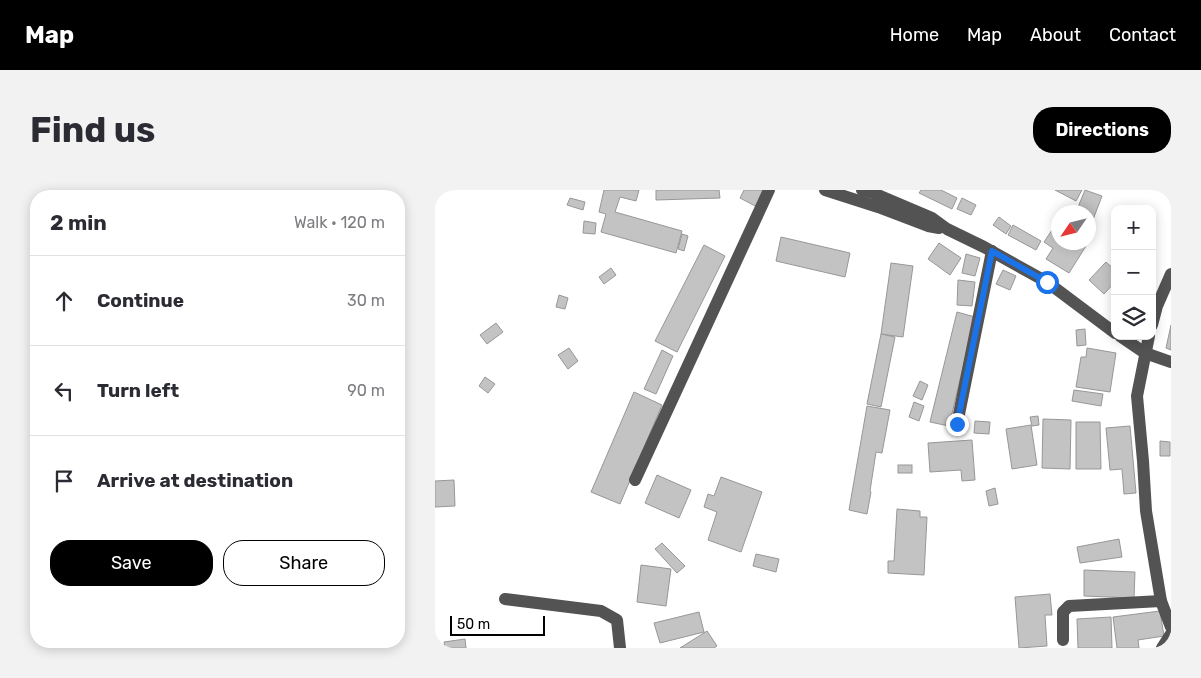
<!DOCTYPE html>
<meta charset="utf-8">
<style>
:root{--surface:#fff;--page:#f2f2f3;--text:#2b2b33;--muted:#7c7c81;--line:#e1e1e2;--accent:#000}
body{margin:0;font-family:Rubik,sans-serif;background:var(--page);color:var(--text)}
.controls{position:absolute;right:15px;top:15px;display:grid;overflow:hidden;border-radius:10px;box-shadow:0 2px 12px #0003}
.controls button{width:45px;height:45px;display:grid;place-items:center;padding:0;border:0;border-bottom:1px solid var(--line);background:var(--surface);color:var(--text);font:25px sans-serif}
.compass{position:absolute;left:616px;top:15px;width:45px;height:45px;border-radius:50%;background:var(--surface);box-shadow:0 2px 12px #0003;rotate:235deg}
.scale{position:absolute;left:15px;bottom:12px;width:95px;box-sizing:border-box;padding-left:5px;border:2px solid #000;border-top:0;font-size:14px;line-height:18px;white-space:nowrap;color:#000;-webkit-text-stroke:4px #fff;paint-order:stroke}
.stop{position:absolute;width:15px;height:15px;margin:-11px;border:4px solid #1a73e8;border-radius:50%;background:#fff}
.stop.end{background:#1a73e8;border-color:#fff;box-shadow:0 1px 5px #0008}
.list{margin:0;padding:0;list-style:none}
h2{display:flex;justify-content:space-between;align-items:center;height:65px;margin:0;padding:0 20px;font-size:21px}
h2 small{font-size:16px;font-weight:400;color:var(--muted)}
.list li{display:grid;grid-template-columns:32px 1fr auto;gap:15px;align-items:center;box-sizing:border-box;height:90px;padding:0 20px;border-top:1px solid var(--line)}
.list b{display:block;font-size:19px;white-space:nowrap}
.list em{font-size:16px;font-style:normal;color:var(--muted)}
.actions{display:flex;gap:10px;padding:15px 20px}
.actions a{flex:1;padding:11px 0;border:1px solid var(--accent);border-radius:20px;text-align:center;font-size:18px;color:var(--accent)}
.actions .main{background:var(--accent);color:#fff}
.icon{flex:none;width:28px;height:28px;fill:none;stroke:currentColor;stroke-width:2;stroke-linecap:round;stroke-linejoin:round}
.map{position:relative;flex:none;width:736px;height:458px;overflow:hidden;border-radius:20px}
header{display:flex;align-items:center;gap:30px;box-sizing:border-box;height:70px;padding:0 25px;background:var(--accent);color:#fff}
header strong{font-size:24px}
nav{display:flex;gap:28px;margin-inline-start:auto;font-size:18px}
.intro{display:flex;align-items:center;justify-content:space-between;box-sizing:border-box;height:120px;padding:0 30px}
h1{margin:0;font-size:35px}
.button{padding:12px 22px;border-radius:20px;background:var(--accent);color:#fff;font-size:18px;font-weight:700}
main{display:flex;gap:30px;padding:0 30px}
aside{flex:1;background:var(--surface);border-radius:20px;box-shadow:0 2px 12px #0003}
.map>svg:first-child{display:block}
</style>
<header>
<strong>Map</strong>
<nav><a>Home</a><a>Map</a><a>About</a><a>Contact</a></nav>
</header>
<div class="intro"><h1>Find us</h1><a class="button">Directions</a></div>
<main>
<aside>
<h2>2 min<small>Walk · 120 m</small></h2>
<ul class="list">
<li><svg class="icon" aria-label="ahead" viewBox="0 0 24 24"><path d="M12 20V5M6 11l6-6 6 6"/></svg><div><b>Continue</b></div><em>30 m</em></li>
<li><svg class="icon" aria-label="left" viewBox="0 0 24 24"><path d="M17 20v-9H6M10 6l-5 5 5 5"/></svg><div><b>Turn left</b></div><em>90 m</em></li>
<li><svg class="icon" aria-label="arrive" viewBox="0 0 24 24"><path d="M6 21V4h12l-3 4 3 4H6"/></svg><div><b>Arrive at destination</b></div></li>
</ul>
<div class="actions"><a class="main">Save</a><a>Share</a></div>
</aside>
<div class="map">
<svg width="736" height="458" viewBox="0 0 736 458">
<rect width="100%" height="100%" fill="#fff"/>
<!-- building -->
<g fill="#c3c3c3" stroke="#979797">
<polygon points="169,0 204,0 201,11 185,7 180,22 247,41 241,63 166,42 171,24 164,22"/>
<polygon points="221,0 284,0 285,8 221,10"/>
<polygon points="309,0 332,0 324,18 305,8"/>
<polygon points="486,0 506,0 522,8 517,19 484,3"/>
<polygon points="620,0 647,0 641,11"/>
<polygon points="650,0 667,6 654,40 654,22 641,22"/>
<polygon points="135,8 150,12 148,20 132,15"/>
<polygon points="527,8 541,15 536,25 522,19"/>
<polygon points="564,27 576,36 571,44 558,35"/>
<polygon points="149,31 161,33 160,44 148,43"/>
<polygon points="623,31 624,52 646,52 651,56 634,83 611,69 618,58 609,52"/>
<polygon points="578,35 606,51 601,60 573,45"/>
<polygon points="247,44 253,46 249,61 243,59"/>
<polygon points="346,47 415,63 410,87 341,71"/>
<polygon points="504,53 526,68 515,85 493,69"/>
<polygon points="269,55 290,66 242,162 220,151"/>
<polygon points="531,64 545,68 540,86 527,83"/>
<polygon points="671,72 680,80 680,92 669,104 654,90"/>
<polygon points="456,73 478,76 468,147 446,144"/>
<polygon points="176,78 181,85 169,94 164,87"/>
<polygon points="568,80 581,86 575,100 561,94"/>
<polygon points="523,90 540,92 537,116 522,115"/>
<polygon points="124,105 133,108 130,119 121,117"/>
<polygon points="522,122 540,127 514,236 495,232"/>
<polygon points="61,133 68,142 52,154 45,145"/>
<polygon points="736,135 736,160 731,158"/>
<polygon points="650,139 651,155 642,156 641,140"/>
<polygon points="446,144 460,147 446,217 432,214"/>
<polygon points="134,158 143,171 133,179 123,165"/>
<polygon points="652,158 681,163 675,202 641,197 646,167 651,167"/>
<polygon points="227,160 238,166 221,204 209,199"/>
<polygon points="50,187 60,194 53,203 44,196"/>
<polygon points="485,191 493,195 487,210 478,206"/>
<polygon points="639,200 668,204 666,216 637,211"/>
<polygon points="199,202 227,215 185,314 156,302"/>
<polygon points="479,212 489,216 484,231 474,227"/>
<polygon points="432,216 455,220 447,263 441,262 435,301 436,302 432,324 414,320"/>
<polygon points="603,226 604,235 597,236 595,227"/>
<polygon points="608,229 636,230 635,279 607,278"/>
<polygon points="540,231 555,232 554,244 539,243"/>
<polygon points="641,232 665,232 666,279 641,279"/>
<polygon points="596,235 602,275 577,279 571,239"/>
<polygon points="695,236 701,303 689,304 687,279 675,280 671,238"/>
<polygon points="537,250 540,290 527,291 526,280 495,282 493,253"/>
<polygon points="725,251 735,252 735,266 725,266"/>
<rect x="463" y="275" width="14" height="8"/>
<polygon points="222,285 256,300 244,328 210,313"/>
<polygon points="286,287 327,302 306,362 273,350 282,322 269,317 273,304 279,306"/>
<polygon points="19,290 20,316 0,317 0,291"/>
<polygon points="560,298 563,314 554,316 551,301"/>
<polygon points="462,319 485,321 485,327 492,327 489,385 453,383 453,371 459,371"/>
<polygon points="684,349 687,367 645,373 642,357"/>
<polygon points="227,353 250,376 242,383 220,359"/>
<polygon points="321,364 344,369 341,382 318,376"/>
<polygon points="206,375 236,379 231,416 202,412"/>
<polygon points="649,380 700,382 699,408 649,406"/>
<polygon points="615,404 617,425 610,425 612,456 584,458 580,407"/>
<polygon points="725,421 729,446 703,450 704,458 682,458 678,427"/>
<polygon points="264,422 269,442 225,453 219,433"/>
<polygon points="676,427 677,458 643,458 642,429"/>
<polygon points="272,441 282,456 279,458 245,458"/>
<polygon points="30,449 31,458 10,458 9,452"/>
</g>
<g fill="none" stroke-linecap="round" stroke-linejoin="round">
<!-- minor -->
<g stroke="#535353" stroke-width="12">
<polyline points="390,0 443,17 493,36 504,38"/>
<polyline points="427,0 438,3 497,28 512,39 549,57 612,92 680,143"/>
<polyline points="717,135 722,116 736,84"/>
<polyline points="685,146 710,163 736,172"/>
<polyline points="714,146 702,206 708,271 711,321 726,411 736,437"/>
<polyline points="522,234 557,61"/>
<polyline points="200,290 334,0"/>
<polyline points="70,409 166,421 182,430 185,458"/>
<polyline points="628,450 628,422 634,416 726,411"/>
<polyline points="727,458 736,444"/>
</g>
</g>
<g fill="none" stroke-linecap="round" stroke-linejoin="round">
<!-- route -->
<polyline stroke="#1a73e8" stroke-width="6" points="522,234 557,61 612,92"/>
</g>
</svg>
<div class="controls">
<button>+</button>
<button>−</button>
<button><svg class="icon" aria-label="layers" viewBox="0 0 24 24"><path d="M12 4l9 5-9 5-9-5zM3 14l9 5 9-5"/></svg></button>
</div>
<svg class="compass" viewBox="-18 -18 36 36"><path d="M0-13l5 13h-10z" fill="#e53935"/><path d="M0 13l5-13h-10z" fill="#7c7c81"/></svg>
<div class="scale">50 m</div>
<div class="stop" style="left:612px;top:92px"></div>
<div class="stop end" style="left:522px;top:234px"></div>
</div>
</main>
